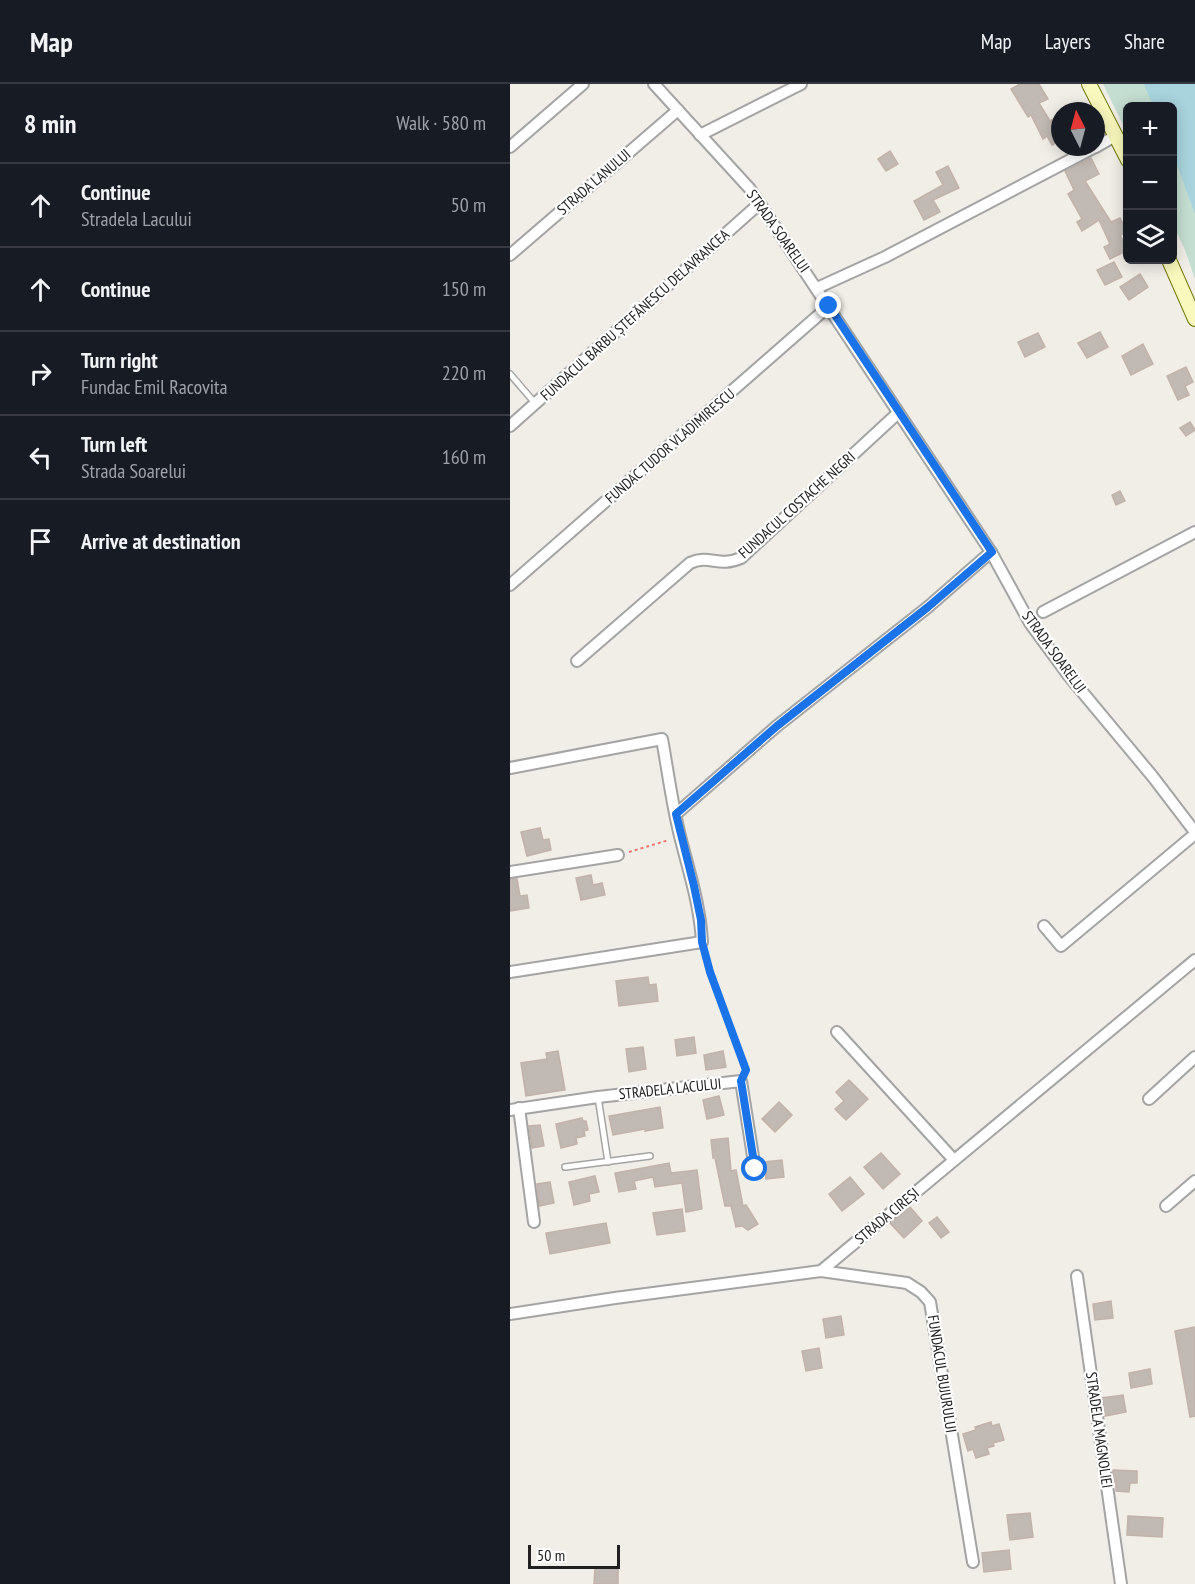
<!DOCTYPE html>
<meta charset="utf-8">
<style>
:root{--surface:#171b24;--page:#20242c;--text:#f1f3f6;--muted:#9ea1a6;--line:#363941}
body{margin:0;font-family:"PT Sans Narrow",sans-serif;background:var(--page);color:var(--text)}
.controls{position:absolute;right:18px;top:18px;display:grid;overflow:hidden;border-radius:9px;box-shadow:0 3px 15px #0003}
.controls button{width:54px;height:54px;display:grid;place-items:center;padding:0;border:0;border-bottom:2px solid var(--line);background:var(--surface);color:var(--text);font:30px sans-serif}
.compass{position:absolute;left:541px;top:18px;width:54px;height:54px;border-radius:50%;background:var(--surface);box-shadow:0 3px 15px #0003;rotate:354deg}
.scale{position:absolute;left:18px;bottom:15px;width:92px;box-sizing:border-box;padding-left:6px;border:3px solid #202020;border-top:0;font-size:16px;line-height:21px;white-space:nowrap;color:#202020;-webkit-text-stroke:4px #fff;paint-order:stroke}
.stop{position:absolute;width:18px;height:18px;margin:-14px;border:4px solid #1a73e8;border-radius:50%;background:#fff}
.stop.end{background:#1a73e8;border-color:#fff;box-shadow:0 2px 6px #0008}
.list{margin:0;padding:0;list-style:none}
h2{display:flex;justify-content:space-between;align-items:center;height:78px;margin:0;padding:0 24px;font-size:26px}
h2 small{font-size:20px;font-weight:400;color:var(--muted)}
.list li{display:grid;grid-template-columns:39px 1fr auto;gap:18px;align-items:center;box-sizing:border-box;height:84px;padding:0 24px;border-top:2px solid var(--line)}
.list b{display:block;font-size:22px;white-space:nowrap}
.list p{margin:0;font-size:20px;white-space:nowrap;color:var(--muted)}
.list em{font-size:20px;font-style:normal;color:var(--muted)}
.icon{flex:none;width:33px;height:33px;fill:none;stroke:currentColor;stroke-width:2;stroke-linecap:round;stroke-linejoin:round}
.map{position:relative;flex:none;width:685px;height:1500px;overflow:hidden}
header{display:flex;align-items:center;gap:36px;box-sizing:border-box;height:84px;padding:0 30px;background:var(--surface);border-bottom:2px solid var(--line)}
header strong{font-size:28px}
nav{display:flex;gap:33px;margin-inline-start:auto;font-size:21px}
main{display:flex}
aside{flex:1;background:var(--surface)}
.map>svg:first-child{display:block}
</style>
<header>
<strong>Map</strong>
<nav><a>Map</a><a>Layers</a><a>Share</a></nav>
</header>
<main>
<aside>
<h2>8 min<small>Walk · 580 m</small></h2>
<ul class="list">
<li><svg class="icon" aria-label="ahead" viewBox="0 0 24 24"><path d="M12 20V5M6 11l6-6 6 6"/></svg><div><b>Continue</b><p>Stradela Lacului</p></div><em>50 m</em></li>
<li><svg class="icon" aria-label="ahead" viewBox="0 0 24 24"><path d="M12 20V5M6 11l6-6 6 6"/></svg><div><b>Continue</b></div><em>150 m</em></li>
<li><svg class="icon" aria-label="right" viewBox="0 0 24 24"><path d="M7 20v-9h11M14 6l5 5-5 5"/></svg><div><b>Turn right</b><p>Fundac Emil Racovita</p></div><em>220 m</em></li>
<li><svg class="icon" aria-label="left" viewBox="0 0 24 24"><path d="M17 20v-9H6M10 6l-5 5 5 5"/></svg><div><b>Turn left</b><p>Strada Soarelui</p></div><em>160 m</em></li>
<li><svg class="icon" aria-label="arrive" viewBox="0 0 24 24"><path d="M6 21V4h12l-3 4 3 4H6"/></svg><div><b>Arrive at destination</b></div></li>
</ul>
</aside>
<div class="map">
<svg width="685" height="1500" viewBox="0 0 685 1500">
<rect width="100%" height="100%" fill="#f1ede7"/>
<!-- wetland -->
<polygon fill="#c4ded1" points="593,0 685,0 685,195 675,166 663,141 662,22 618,22 617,49"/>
<!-- water -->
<polygon fill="#a9d4dd" points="634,0 685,0 685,130 663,70 662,22 643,22"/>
<!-- building -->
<g fill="#c1b9b3" stroke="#c2b3aa" stroke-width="1.5">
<polygon points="510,0 529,0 538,15 529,19 540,37 550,31 550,57 542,61 537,52 533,55 521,31 518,33 501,5"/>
<polygon points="380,67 388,80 376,87 368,75"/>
<polygon points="581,74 589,90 575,97 601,138 610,134 617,148 610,151 618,166 600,175 594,163 600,160 589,136 572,147 567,138 572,135 558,110 564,106 555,87"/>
<polygon points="438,82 449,104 423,116 430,128 414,136 404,117 433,101 426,88"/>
<polygon points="604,178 612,193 595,201 587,186"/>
<polygon points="630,190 638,203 619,216 610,203"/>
<polygon points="590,248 598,263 577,274 568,259"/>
<polygon points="528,249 535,263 515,273 508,258"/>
<polygon points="633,260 643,280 621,291 612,272"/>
<polygon points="676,283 683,298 675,302 679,311 668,316 657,292"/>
<polygon points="680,338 685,346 676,352 670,344"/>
<polygon points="610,407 615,417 606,421 602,411"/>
<polygon points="30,744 33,756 39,755 41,766 17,772 11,748"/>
<polygon points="81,791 83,801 92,799 95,811 71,816 66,794"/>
<polygon points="0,795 7,795 10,812 17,811 19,824 0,827"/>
<polygon points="138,893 139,901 146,900 148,917 109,922 106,897"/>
<polygon points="184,953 186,969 167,972 165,956"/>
<polygon points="133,963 136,985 119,988 116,965"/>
<polygon points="48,967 55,1006 16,1012 11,979 37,975 36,969"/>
<polygon points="213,967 216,983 196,986 194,971"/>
<polygon points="339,996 358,1015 336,1036 325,1025 334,1017 326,1008"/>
<polygon points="209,1012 214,1031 197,1035 193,1016"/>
<polygon points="269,1018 282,1031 265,1048 252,1035"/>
<polygon points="150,1023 153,1044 135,1047 135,1045 103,1051 99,1032"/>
<polygon points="72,1034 73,1037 76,1037 78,1046 74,1047 75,1052 66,1054 67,1060 51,1064 46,1040"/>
<polygon points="30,1041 34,1062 22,1064 19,1042"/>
<polygon points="218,1054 221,1087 226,1086 233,1122 236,1121 248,1140 238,1146 232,1142 226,1143 221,1122 215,1122 205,1074 203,1074 201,1056"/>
<polygon points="371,1069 390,1090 373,1105 354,1083"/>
<polygon points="272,1076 274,1093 256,1095 254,1078"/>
<polygon points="159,1079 161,1089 187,1086 192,1125 176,1128 172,1099 145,1103 143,1093 124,1097 126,1105 109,1108 105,1089"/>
<polygon points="85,1092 89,1108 79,1110 80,1117 64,1121 59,1098"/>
<polygon points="340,1093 354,1110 332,1127 319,1110"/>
<polygon points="40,1098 44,1119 29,1122 27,1100"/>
<polygon points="400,1123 412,1137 394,1154 380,1139"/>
<polygon points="172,1125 175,1147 147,1151 143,1129"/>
<polygon points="427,1133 439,1148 431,1154 419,1139"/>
<polygon points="96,1139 100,1159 40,1170 36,1149"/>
<polygon points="601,1217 603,1234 585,1236 583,1220"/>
<polygon points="331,1232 334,1251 316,1254 313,1235"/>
<polygon points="685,1243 685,1332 680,1333 665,1247"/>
<polygon points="309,1264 312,1284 296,1287 292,1267"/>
<polygon points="640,1285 642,1300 621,1304 619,1289"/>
<polygon points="613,1311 616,1328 595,1332 592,1314"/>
<polygon points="481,1338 482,1342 489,1340 494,1356 483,1359 484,1362 477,1364 479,1370 466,1374 463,1365 458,1367 453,1350 466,1346 465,1343"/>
<polygon points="602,1386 627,1387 627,1399 620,1399 619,1408 606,1407 606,1398 604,1398"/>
<polygon points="520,1429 523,1453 500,1456 497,1431"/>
<polygon points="618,1432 653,1434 652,1453 617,1451"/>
<polygon points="499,1466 501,1485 474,1488 472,1469"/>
<polygon points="85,1484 108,1485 108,1500 84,1500"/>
</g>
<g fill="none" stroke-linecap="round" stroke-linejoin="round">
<!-- service casing -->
<g stroke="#a4a4a4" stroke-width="8">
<g id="service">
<polyline points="0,290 25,319"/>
<polyline points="88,1013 98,1078"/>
<polyline points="55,1083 140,1072"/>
</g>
</g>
<!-- minor casing -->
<g stroke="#a4a4a4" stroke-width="14">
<g id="minor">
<polyline points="144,0 240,105 481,468 520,539 559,592 643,693 685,748"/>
<polyline points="190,51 291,0"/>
<polyline points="0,63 73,0"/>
<polyline points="586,63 605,52"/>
<polyline points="0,171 168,26"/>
<polyline points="307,204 375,173 585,63"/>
<polyline points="0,342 249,120"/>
<polyline points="0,501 319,222"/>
<polyline points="533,528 685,448"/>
<path d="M 67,577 L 180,479 C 200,470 208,484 231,474 L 388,329"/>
<path d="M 0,684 L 152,655 C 158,688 162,720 170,752 C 179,788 190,821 192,858 L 0,888"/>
<polyline points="166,730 267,642 418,523 481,468"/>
<polyline points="0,788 108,771"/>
<polyline points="534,842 551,862 685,750"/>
<polyline points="327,948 444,1076"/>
<polyline points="639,1015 685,973"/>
<polyline points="9,1024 24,1138"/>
<polyline points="0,1026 88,1013 231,997 245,1085"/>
<polyline points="656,1122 685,1097"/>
<polyline points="311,1187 397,1199 411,1208 420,1218 463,1478"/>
<polyline points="567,1192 611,1500"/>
<polyline points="0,1230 105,1214 311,1187 685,876"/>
</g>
</g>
<!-- secondary casing -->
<g stroke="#717807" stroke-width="16">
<g id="secondary">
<polyline points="579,0 618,76"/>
<polyline points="659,176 685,235"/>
</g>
</g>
<!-- path -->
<g stroke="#f87871" stroke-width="2" stroke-dasharray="3 3" stroke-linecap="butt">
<polyline points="119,768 159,756"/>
<polyline points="195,869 200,888 226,956 235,988"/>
</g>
<!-- service -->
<use href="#service" stroke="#fff" stroke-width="5"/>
<!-- minor -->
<use href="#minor" stroke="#fff" stroke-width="10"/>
<!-- secondary -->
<use href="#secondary" stroke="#f9f9bd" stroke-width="14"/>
</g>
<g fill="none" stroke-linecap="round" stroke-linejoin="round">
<!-- route -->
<polyline stroke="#1a73e8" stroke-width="8" points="245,1085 231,997 236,986 200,888 192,858 191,836 184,802 166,730 267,642 418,523 482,468 319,222"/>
</g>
<g text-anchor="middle" stroke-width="4.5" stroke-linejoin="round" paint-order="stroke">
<!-- street labels -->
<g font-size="15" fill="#202020" stroke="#fff">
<text transform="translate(84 98) rotate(-41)" y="5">STRADA LANULUI</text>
<text transform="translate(268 147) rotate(55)" y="5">STRADA SOARELUI</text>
<text transform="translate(125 231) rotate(-42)" y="5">FUNDACUL BARBU ȘTEFĂNESCU DELAVRANCEA</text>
<text transform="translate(160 362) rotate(-41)" y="5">FUNDAC TUDOR VLADIMIRESCU</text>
<text transform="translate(287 421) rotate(-42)" y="5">FUNDACUL COSTACHE NEGRI</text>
<text transform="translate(544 568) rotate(54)" y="5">STRADA SOARELUI</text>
<text transform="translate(160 1005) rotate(-6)" y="5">STRADELA LACULUI</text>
<text transform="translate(377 1132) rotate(-40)" y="5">STRADA CIREȘI</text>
<text transform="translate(432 1290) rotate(81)" y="5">FUNDACUL BUJURULUI</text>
<text transform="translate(589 1346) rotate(82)" y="5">STRADELA MAGNOLIEI</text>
</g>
</g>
</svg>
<div class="controls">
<button>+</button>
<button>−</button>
<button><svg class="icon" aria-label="layers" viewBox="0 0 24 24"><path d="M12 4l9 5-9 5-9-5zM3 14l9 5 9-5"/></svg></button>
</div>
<svg class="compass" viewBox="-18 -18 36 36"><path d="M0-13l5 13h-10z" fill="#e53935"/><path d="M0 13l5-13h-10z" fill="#9ea1a6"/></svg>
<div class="scale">50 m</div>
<div class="stop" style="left:245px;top:1085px"></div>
<div class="stop end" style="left:319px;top:222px"></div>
</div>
</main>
